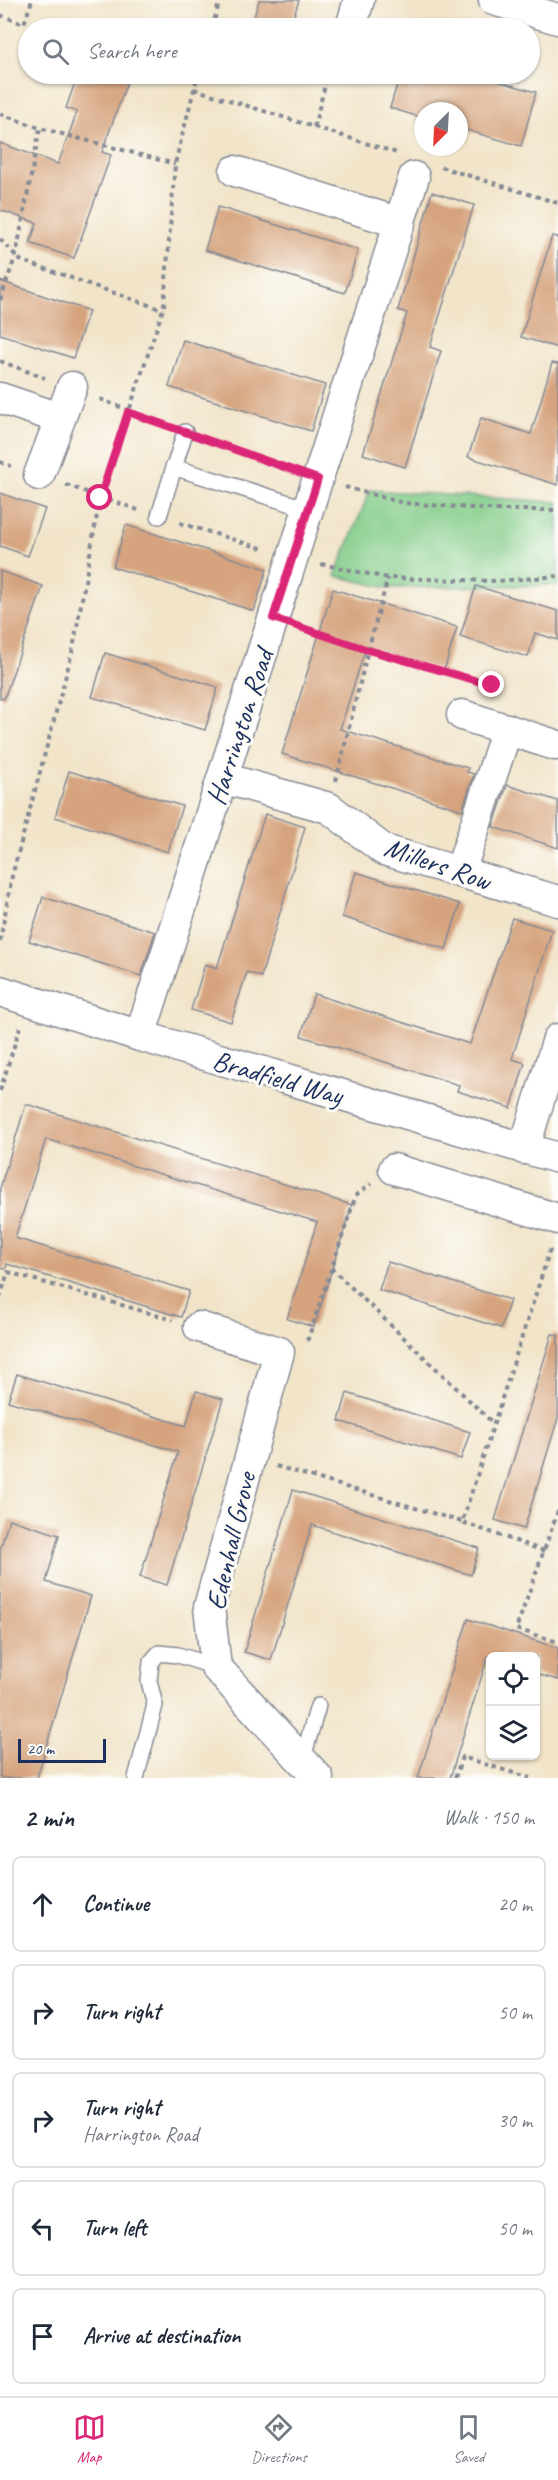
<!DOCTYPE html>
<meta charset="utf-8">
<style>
:root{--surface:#fff;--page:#f6f6f7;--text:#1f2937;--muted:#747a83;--line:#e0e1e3;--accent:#db2777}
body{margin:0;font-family:Caveat,sans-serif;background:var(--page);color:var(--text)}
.controls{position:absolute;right:18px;bottom:18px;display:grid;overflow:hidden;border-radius:9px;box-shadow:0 2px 4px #0004}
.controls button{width:54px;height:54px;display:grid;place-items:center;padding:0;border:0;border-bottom:2px solid var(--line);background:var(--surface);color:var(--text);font:30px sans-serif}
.compass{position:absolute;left:414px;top:102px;width:54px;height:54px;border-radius:50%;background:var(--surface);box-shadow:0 2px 4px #0004;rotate:204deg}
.scale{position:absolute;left:18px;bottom:15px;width:88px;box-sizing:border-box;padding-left:6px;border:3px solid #1b2f5e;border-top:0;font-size:16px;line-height:21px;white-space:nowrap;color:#1b2f5e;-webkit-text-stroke:4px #fdfcf7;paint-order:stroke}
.stop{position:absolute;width:18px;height:18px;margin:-14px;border:4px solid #db2777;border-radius:50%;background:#fff}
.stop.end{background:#db2777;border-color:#fff;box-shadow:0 2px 6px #0008}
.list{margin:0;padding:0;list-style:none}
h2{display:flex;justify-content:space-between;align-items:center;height:78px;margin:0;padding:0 24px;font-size:26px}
h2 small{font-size:20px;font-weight:400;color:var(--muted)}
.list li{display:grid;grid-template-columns:39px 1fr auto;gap:18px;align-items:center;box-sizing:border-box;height:96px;margin:0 12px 12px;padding:0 12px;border:2px solid var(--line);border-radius:9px}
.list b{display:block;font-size:22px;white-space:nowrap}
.list p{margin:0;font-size:20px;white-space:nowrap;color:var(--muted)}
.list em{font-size:20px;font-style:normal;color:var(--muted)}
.icon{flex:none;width:33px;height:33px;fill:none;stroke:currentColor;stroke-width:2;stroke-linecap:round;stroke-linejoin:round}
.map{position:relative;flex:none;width:558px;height:1778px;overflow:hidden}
.search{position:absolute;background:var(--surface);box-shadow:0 2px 4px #0004;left:18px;right:18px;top:18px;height:66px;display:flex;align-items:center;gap:15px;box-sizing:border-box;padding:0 21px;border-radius:33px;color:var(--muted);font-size:22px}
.sheet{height:618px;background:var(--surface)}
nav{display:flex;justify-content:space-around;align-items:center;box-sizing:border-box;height:84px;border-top:2px solid var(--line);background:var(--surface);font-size:16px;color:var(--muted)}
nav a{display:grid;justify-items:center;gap:3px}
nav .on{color:var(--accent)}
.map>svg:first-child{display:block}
</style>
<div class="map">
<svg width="558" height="1778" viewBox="0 0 558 1778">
<rect width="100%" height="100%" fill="#fdfcf7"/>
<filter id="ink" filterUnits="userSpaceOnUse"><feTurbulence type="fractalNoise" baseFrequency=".0167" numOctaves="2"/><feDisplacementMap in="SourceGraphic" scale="12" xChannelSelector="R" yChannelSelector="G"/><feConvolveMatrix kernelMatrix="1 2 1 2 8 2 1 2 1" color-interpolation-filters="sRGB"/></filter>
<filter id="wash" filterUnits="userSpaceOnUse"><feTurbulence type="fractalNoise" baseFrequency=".008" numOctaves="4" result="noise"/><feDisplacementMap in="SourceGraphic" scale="24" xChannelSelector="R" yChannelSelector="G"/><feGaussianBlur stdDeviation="1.35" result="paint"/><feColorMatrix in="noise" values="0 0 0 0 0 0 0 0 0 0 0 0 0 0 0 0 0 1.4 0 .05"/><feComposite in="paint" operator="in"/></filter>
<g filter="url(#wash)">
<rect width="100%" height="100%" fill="#f1e4c9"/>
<!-- green -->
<polygon fill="#82cc89" stroke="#4e7e74" stroke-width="1.5" points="370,490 558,502 558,585 388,588 335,576"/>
<g id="blocks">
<!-- building -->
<g fill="#d5a37d">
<polygon points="259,0 299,0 290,28 251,28"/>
<polygon points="78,74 130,74 102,152 111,155 74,258 30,243 37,223 0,210 0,143 58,164 77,112 66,108"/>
<polygon points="400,74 472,74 536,92 521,146 459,128 459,111 423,111 423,118 390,108"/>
<polygon points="432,192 474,205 430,347 441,351 405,467 363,454 407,313 398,310"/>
<polygon points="218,207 358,250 345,293 205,250"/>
<polygon points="552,236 558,237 558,348 521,337"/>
<polygon points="0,281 89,311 73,358 0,334"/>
<polygon points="183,340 325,385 311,431 169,387"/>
<polygon points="552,363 558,364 558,485 468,457 481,418 531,434"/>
<polygon points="0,493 45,509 28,556 0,546"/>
<polygon points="126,525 267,569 254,611 113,567"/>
<polygon points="0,571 43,586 4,699 0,698"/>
<polygon points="476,586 558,611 558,640 535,633 528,657 460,637"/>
<polygon points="333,589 457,627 444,671 366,647 340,729 468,768 467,772 474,774 462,810 282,754"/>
<polygon points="105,653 218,687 205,730 92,697"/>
<polygon points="69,771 182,806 168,852 55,817"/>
<polygon points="507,785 558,801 558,848 493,827"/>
<polygon points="265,814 305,827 261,977 247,972 231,1022 191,1010 205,964 217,968"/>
<polygon points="356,872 460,904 446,949 342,917"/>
<polygon points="43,897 155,932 141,976 29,941"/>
<polygon points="512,918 552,930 512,1059 525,1063 511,1108 457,1091 459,1085 301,1036 314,994 470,1044"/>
<polygon points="26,1104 352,1205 314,1327 287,1319 317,1222 46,1139 15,1238 189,1291 181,1317 7,1264 6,1269 0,1268 0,1188"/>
<polygon points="388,1262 510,1300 501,1328 379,1290"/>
<polygon points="552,1334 558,1335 558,1418 524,1529 495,1520"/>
<polygon points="17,1374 186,1426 196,1391 223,1399 167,1585 140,1577 178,1452 8,1401"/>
<polygon points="347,1393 470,1432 461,1459 339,1421"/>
<polygon points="293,1490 479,1548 471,1575 312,1525 271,1660 244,1652"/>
<polygon points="9,1519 59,1535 46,1582 91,1596 37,1778 0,1778 0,1550"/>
<polygon points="468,1619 558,1648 558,1680 536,1674 536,1656 488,1656 450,1778 418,1778"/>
</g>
</g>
</g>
<g filter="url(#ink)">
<use href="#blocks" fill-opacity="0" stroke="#868a94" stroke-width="1.5"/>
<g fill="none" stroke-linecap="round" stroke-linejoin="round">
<!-- lane casing -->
<g stroke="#868a94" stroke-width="18">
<g id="lane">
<polyline points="173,467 308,509"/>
<polyline points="159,516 185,432"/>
<polyline points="302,1761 318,1706"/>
<polyline points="136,1778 155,1705 149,1681 151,1662 159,1653 178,1655 216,1667"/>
</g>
</g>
<!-- street casing -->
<g stroke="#868a94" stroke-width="33">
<g id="street">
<polyline points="494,0 558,19"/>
<polyline points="351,27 359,0"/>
<polyline points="235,171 400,223"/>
<polyline points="0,398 59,418"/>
<polyline points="39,475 72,387"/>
<polyline points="462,715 555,745"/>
<polyline points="223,778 329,808 384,850 558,901"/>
<polyline points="460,872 507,729"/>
<polyline points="0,991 140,1036 558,1158"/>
<polyline points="140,1036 414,177"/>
<polyline points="524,1149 558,1039"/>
<polyline points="394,1169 558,1219"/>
<polyline points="199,1327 279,1352 209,1607 216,1667 318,1778"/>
</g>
</g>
<!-- path -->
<g stroke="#868a94" stroke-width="4" stroke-dasharray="4.5 4.5" stroke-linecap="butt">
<polyline points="0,15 24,24 32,0"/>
<polyline points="212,28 220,0"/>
<polyline points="194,89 397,153"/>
<polyline points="0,114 40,128 175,164"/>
<polyline points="314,127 328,74"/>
<polyline points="441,167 558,203"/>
<polyline points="0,239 20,260 163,310"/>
<polyline points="0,300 16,255 40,128"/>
<polyline points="0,361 45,378"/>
<polyline points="100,399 165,425"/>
<polyline points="206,440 290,469"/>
<polyline points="0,462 11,466"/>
<polyline points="66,485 138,510"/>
<polyline points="345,487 403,503 500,510 558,510"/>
<polyline points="180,523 264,549"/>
<polyline points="321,564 388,578 498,581 558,576"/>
<polyline points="300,627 368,650 492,685 489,693"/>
<polyline points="336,781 368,650 388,578"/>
<polyline points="0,941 12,876 73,649 100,498 164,306 175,164 198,74"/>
<polyline points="0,1091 20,1027"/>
<polyline points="331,1268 494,1424"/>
<polyline points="0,1298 8,1272 173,1320"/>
<polyline points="306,1340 308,1339 356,1195 371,1184"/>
<polyline points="276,1466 462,1522"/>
<polyline points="558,1511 516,1629 558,1642"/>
<polyline points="544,1551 462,1522 551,1247"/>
<polyline points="455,1778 462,1757 530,1778"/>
</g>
<!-- lane -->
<use href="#lane" stroke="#fff" stroke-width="15"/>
<!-- street -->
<use href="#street" stroke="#fff" stroke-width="30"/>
</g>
</g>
<g fill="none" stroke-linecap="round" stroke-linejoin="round" filter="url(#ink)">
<!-- route -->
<polyline stroke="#db2777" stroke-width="8" points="100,498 128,412 318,479 273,618 368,650 492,685"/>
</g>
<g text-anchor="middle" stroke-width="6" stroke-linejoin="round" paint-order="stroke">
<!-- street labels -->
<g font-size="28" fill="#1b2f5e" stroke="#fdfcf7">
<text transform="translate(239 727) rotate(-72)" y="10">Harrington Road</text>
<text transform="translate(438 863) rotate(19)" y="10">Millers Row</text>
<text transform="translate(278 1077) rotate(16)" y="10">Bradfield Way</text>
<text transform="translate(230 1541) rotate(-77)" y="10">Edenhall Grove</text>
</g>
</g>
</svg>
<div class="controls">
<button><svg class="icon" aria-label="locate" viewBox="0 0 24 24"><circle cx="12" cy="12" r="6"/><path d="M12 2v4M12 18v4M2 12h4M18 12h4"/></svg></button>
<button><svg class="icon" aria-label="layers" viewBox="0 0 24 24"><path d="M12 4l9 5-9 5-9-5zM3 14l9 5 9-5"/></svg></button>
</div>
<svg class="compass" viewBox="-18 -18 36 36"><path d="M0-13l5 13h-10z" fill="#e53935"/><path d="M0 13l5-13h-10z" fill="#747a83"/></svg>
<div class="scale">20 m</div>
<div class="stop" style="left:100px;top:498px"></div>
<div class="stop end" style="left:492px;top:685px"></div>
<div class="search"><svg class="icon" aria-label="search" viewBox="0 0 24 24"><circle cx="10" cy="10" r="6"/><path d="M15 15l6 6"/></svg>Search here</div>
</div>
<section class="sheet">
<h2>2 min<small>Walk · 150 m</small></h2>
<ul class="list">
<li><svg class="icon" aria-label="ahead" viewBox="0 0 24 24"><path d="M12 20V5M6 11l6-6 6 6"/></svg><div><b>Continue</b></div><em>20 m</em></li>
<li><svg class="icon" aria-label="right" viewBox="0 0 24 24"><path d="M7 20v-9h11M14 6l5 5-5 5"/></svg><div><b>Turn right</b></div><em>50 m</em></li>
<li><svg class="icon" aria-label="right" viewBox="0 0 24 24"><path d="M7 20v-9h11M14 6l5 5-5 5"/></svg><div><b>Turn right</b><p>Harrington Road</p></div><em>30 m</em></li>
<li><svg class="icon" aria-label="left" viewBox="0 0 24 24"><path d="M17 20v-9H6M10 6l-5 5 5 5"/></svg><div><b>Turn left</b></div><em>50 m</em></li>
<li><svg class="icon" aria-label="arrive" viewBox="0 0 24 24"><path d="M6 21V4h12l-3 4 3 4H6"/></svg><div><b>Arrive at destination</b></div></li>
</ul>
</section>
<nav>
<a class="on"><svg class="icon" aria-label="map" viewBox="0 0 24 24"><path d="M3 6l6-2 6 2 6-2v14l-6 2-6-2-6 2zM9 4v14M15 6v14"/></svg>Map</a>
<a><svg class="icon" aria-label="directions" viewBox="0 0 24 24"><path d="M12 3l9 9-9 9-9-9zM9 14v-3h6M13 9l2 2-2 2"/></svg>Directions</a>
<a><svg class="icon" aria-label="saved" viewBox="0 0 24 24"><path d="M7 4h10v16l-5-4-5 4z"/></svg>Saved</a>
</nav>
